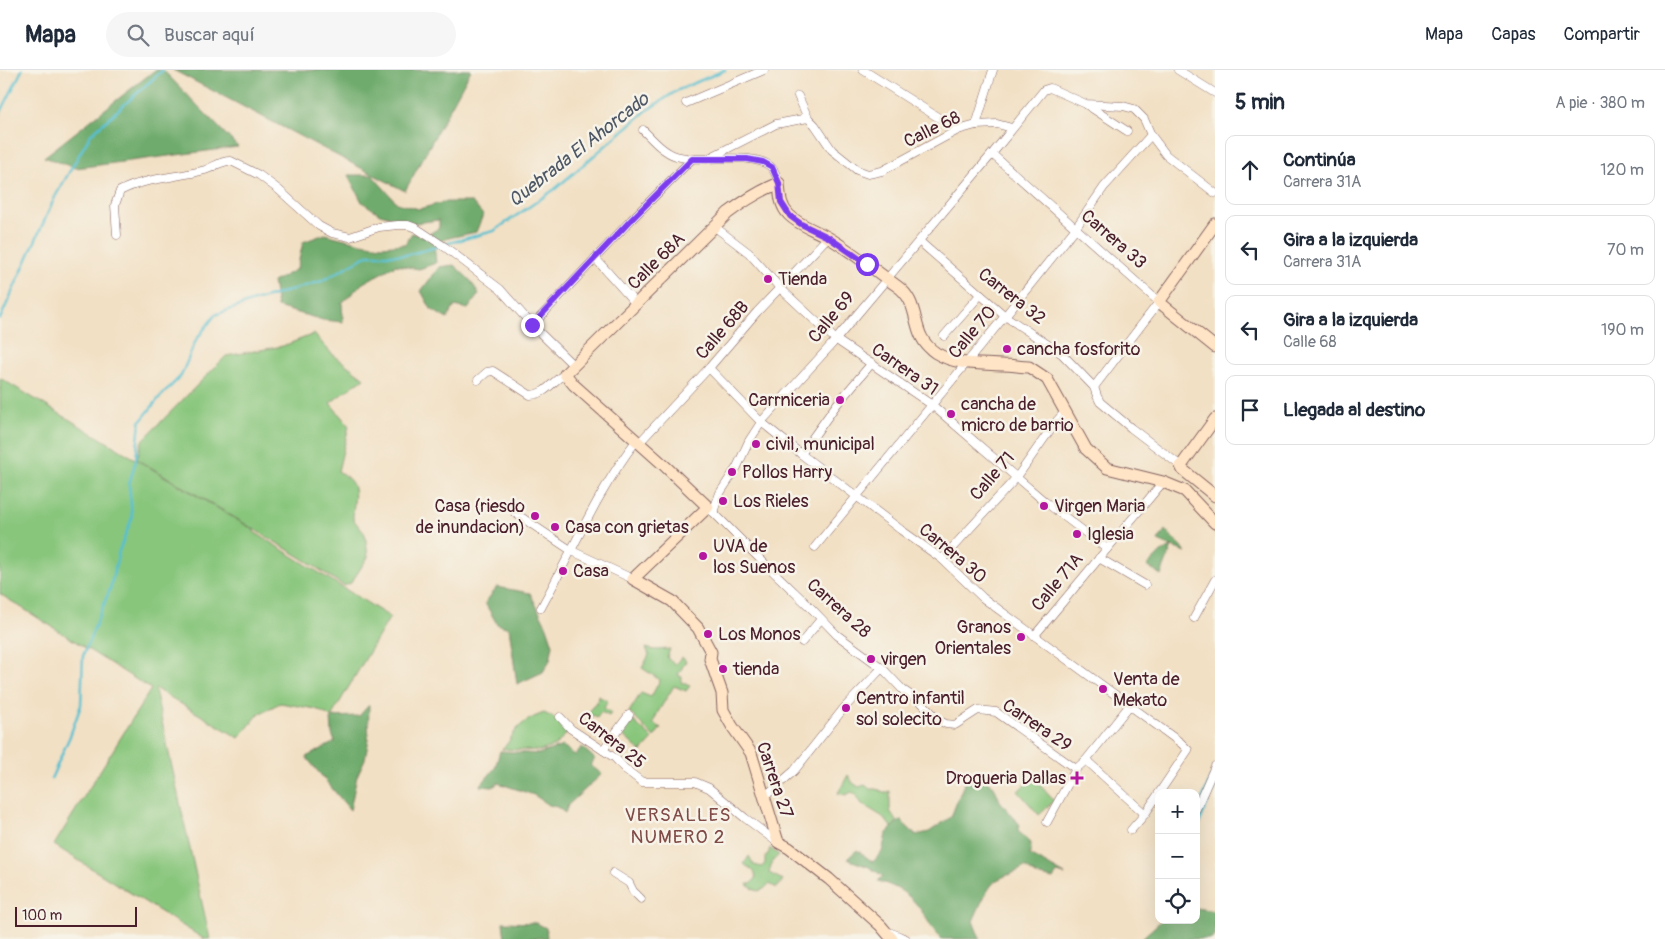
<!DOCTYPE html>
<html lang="es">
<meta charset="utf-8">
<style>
:root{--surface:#fff;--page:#f6f6f7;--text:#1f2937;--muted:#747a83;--line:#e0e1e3}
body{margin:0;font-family:Pangolin,sans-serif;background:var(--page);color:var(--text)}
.controls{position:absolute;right:15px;bottom:15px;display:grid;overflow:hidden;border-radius:10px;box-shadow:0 5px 20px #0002}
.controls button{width:45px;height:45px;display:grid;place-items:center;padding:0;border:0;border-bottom:1px solid var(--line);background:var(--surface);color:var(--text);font:25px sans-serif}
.scale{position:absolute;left:15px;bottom:12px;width:122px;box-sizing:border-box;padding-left:5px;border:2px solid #4a1f2b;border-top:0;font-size:14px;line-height:18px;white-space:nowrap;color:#4a1f2b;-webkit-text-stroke:4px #f7f3e8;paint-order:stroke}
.stop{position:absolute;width:15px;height:15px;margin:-11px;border:4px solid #7c3aed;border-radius:50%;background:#fff}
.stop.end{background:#7c3aed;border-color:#fff;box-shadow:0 1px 5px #0008}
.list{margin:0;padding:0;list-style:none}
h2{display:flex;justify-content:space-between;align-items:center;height:65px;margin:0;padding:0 20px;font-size:21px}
h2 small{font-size:16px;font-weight:400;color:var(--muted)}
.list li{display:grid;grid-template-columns:32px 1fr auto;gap:15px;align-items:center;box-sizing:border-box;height:70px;margin:0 10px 10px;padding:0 10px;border:1px solid var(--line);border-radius:10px}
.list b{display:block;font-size:19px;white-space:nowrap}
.list p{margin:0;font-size:16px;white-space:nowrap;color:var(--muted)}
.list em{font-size:16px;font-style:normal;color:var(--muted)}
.icon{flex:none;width:28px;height:28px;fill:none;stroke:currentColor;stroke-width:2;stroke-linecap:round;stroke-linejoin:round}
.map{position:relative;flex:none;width:1215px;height:869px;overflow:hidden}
header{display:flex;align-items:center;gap:30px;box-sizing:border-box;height:70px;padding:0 25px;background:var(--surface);border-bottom:1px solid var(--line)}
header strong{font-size:24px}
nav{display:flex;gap:28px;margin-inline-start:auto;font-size:18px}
.search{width:350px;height:45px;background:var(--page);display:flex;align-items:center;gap:12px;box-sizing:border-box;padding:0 18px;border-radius:28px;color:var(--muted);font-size:19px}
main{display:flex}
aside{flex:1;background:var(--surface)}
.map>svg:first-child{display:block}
</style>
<header>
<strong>Mapa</strong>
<div class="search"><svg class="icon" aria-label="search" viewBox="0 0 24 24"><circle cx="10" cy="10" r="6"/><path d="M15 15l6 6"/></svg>Buscar aquí</div>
<nav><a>Mapa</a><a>Capas</a><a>Compartir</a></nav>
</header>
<main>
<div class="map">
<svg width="1215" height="869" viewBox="0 0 1215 869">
<rect width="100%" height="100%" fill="#f7f3e8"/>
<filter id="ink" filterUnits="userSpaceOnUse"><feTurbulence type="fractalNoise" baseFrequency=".02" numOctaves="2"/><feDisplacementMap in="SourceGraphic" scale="10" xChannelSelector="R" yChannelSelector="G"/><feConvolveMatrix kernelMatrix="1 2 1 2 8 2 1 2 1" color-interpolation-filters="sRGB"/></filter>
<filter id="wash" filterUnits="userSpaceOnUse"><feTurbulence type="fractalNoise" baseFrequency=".0096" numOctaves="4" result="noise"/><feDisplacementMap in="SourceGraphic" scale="20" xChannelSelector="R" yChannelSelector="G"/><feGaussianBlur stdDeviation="1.12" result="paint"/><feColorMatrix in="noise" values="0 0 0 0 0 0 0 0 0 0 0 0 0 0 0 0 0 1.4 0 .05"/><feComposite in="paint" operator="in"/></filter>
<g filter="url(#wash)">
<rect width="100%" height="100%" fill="#f2e0c4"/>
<!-- green -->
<g fill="#88c67c" stroke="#697254">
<path d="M 314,264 L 331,283 L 364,308 L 330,333 L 349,356 L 338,401 C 362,415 353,425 353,449 L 365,464 L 368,487 L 351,513 L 344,516 L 305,490 L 137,389 L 142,371 L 226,286 L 283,276 Z"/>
<polygon points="0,308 254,460 254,462 390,547 331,647 316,639 280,633 259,644 239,668 156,619 155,620 210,869 204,869 54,775 151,619 0,524"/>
<polygon points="646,578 655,580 670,579 667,588 675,594 682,587 686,591 678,605 682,607 681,612 690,616 686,621 674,616 658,642 653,653 661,658 654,667 629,642 641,623 651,627 660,610 642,598 649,585"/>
<polygon points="598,626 608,631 604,638 611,643 609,646 601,642 597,648 594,645 591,647 588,644 592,636 597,632"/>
<path d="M 544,643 L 557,649 L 569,661 L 555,676 L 540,681 L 502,679 C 507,675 509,671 512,666 C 520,653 530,648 544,643 Z"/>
<polygon points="629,647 653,669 641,682 618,661"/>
<polygon points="848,705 853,713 859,717 865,715 870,719 877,719 886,723 890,721 890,741 897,751 892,758 883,747 862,734 855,724 852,722 846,725 838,723"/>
<polygon points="1033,707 1054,731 1039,745 1018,721"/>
<path d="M 770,778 L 779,785 L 772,792 L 769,803 L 783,810 L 777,818 L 769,814 L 764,819 L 758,821 L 748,816 L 747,814 L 751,814 L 756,808 C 756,800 749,799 744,794 L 749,786 L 754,795 L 762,797 L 765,793 L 765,788 L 768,784 Z"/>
</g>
<!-- forest -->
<g fill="#6eab6c" stroke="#5c654c">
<polygon points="155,0 163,0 238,77 76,98 44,87"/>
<polygon points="173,0 471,0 405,121"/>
<polygon points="348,105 372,105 397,133 419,139 445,132 472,132 483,145 476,162 449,168 434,173 436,193 419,199 396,195 363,213 342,233 343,252 323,250 277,237 273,212 297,199 303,172 325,164 361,173 382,176 405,174 412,163 424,167 439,158 439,150 414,153 380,144 362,132"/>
<polygon points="454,195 471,211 479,224 468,239 455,236 447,249 431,239 421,221 439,197"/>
<polygon points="1165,460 1186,482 1172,477 1161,505 1147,496 1161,482 1172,477 1158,471"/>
<polygon points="497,517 530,523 547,557 553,575 550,590 543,602 517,614 509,558 497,554 485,533"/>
<polygon points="369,635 368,674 365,689 357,706 350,740 306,687 335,672 332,664 331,647 359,646"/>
<polygon points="563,676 575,685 582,677 595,689 590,695 602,704 568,735 565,743 557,737 549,735 534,725 498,713 493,717 480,716 495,698 500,681 538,684"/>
<path d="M 982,707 L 994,716 L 1000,731 L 1020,755 L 1018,761 L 1031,773 L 1030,785 L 1065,805 L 1057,803 L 1053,809 L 1036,805 L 1025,797 C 1016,803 1005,805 997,810 C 987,816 978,841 973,851 L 980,869 L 942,869 C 935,863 930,855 925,846 C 912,826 901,818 878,811 L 883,806 L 869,797 L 847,789 L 857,780 L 873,792 L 882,782 L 886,764 L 900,750 L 916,765 L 929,762 L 951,747 L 965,711 Z"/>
<polygon points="1196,838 1215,841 1215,866 1209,869 1141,869 1162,850 1196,850"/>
<polygon points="503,852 536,853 546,858 547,868 505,869"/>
</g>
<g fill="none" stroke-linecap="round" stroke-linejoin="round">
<!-- stream -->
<g stroke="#55bfd0" stroke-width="2.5">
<polyline points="0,44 22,0"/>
<polyline points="445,174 494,161 555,119 646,41 678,20 725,0"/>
<polyline points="0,249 55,127 91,64 163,0"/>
<polyline points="51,709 70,666 81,635 83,586 110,519 119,481 132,448 129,414 136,390 140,352 159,328 181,306 196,270 215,245 254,231 322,211 368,185 406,185 440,176"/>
</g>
<!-- canal -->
<polyline stroke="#55bfd0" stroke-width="9" points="1196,753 1215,706"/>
</g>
</g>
<g filter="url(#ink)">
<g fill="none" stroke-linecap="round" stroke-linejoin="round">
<!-- street casing -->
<g stroke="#856361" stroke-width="9">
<g id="street">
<polyline points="863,0 958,60"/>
<polyline points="1178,0 1215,23"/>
<polyline points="798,26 808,48 815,55 832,80 857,100 868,104 882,101 958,60 976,55 997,54 1012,58"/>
<polyline points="686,33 764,0"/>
<polyline points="1087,35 1127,61"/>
<polyline points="976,55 993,0"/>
<path d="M 643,60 C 652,69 663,82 676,86 C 701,94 751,81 770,96 C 775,100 777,107 779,113"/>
<polyline points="992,84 1159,232 1094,317"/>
<polyline points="709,88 776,54 808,48"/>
<polyline points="715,157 749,183 780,218 835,269 932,335 1044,431 1107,479"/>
<path d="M 117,165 L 115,135 L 120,121 C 146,107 177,108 205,100 C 214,97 222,90 231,91 L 259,105 L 279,120 L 319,156 L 332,163 L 350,167 L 379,157 L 398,155 L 408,155 L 416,158 L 445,177 L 500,219 L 532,255 L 574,296"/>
<polyline points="919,171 1005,246 1062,284 1094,317 1097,326 1100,332 1131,358 1181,396"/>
<polyline points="595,188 637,235"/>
<polyline points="528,260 631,150 692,89"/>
<polyline points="944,266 980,225"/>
<polyline points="709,298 760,351 801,384 901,460 942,489 983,528 1181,673 1188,680 1159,723"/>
<path d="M 478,310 L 487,302 L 493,301 L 530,325 C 546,325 553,310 565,304"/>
<polyline points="639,373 709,298 757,242 828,167"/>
<polyline points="801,384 837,334 872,293"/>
<polyline points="709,438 759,488 812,539 837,565 882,598 903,620 922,633 940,651 946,654 955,655 978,640 996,642 1076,699"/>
<polyline points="713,442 720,423 737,397 749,371 762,351 833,273 992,84 1044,20 1050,18 1086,34 1123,36 1134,39 1144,49 1151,65 1166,85 1215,123"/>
<polyline points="515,443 572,481 633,509"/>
<polyline points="815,477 1005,246 1075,159 1104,117 1151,65"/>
<polyline points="1099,488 1145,515"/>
<polyline points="942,489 1017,407 1055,353 1064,343"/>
<path d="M 541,538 C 572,482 597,422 636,371"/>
<polyline points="1194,548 1215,510"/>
<polyline points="1035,565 1163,412"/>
<polyline points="802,572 821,549"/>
<polyline points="560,647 571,659 615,688 625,699 642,712 695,712 709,718 745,748 777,772"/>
<polyline points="603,680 629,645"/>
<polyline points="1086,690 1145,744"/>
<polyline points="764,727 794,701 844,638 882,598"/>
<polyline points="1196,739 1215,696"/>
<polyline points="1047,752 1076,699 1086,690 1129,636"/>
<polyline points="1131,760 1145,744 1159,723"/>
<polyline points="613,803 629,813 633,821 641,829"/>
<path d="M 885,861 C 893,863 899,866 906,869"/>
</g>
</g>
<!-- secondary casing -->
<g stroke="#856361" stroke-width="13">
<g id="secondary">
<polyline points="1215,154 1159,232 1215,277"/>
<polyline points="1215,349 1181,396 1183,400 1215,426"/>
<path d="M 892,869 L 881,856 L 829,809 L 789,778 L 778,772 L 751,683 L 732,656 L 723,640 L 722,623 L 710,589 L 711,582 L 698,558 L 672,531 L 633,509 L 708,437 L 666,397 L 574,315 L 565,304 L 728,143 C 744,131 760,121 779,113 C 780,125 780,136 789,145 C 800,156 816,160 829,168 C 853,182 874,200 897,216 C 923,234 908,265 936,283 C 958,296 979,293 1003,295 C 1012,295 1021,297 1029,297 L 1047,309 L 1086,379 L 1107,398 L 1163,412 L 1185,421 L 1215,453"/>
</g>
</g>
<!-- street -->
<use href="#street" stroke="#fff" stroke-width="8"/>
<!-- secondary -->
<use href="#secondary" stroke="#ffe4c6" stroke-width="11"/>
</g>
</g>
<g fill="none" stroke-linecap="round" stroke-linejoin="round" filter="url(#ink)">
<!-- route -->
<polyline stroke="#7c3aed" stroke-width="6" points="532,255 631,150 692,89 747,89 763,92 772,97 779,113 781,132 790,146 801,154 828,167 867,194"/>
</g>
<!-- markers -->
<g fill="#b5179e" stroke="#f7f3e8" stroke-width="2">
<circle cx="768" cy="209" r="5"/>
<circle cx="1007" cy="279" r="5"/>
<circle cx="840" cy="330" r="5"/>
<circle cx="951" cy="344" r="5"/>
<circle cx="756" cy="374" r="5"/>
<circle cx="732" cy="402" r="5"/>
<circle cx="723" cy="431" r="5"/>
<circle cx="1044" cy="436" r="5"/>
<circle cx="535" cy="446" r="5"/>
<circle cx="555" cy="457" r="5"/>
<circle cx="1077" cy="464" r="5"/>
<circle cx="703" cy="486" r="5"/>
<circle cx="563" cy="501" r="5"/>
<circle cx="708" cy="564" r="5"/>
<circle cx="1021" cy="567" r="5"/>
<circle cx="871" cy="589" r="5"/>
<circle cx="723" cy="599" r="5"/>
<circle cx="1103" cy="619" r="5"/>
<circle cx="846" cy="638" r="5"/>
<path d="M1074.5 700.5h5v5h5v5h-5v5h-5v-5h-5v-5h5z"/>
</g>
<g text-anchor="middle" stroke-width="5" stroke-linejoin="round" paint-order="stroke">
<!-- street labels -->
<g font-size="18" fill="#4a1f2b" stroke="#f7f3e8">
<text transform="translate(932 59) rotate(-26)" y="6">Calle 68</text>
<text transform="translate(1114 169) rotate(41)" y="6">Carrera 33</text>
<text transform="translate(656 191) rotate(-45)" y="6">Calle 68A</text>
<text transform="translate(1012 226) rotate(38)" y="6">Carrera 32</text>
<text transform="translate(831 247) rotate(-50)" y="6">Calle 69</text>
<text transform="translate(722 260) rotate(-49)" y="6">Calle 68B</text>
<text transform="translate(972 262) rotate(-50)" y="6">Calle 70</text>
<text transform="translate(905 299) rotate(35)" y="6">Carrera 31</text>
<text transform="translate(992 406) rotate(-49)" y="6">Calle 71</text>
<text transform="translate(953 483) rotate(40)" y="6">Carrera 30</text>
<text transform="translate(1057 512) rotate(-50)" y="6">Calle 71A</text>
<text transform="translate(839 538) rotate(42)" y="6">Carrera 28</text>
<text transform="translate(1037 655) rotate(34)" y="6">Carrera 29</text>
<text transform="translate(612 670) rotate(38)" y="6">Carrera 25</text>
<text transform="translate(775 710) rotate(71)" y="6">Carrera 27</text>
</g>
<!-- poi labels -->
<g font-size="18" fill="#4a1f2b" stroke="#f7f3e8" text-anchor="start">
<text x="778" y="215">Tienda</text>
<text x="1017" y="285">cancha fosforito</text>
<text x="830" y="336" text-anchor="end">Carrniceria</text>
<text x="961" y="340">cancha de<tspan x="961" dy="21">micro de barrio</tspan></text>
<text x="766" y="380">civil, municipal</text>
<text x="742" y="408">Pollos Harry</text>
<text x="733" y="437">Los Rieles</text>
<text x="525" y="442" text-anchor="end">Casa (riesdo<tspan x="525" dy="21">de inundacion)</tspan></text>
<text x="1054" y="442">Virgen Maria</text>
<text x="565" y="463">Casa con grietas</text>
<text x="1087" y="470">Iglesia</text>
<text x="713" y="482">UVA de<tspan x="713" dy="21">los Suenos</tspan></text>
<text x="573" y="507">Casa</text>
<text x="1011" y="563" text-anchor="end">Granos<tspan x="1011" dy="21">Orientales</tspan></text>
<text x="718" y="570">Los Monos</text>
<text x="881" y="595">virgen</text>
<text x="733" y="605">tienda</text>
<text x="1113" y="615">Venta de<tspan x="1113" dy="21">Mekato</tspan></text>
<text x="856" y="634">Centro infantil<tspan x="856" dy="21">sol solecito</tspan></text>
<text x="1066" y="714" text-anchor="end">Drogueria Dallas</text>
</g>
<!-- water labels -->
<g font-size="19" font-style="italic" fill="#4e5765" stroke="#f7f3e8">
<text transform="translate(578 79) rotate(-38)" y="7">Quebrada El Ahorcado</text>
</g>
<!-- neighbourhood labels -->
<g font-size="19" letter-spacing="1" fill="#804b46" stroke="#f7f3e8">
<text x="678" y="751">VERSALLES<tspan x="678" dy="22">NUMERO 2</tspan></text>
</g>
</g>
</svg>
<div class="controls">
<button>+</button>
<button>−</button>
<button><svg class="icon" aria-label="locate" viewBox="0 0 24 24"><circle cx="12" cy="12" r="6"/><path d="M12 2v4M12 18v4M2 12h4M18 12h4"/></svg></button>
</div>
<div class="scale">100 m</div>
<div class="stop" style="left:867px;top:194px"></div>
<div class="stop end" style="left:532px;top:255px"></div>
</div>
<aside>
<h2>5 min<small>A pie · 380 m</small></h2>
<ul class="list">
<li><svg class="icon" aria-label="ahead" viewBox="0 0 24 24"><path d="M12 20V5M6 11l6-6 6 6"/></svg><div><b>Continúa</b><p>Carrera 31A</p></div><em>120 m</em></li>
<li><svg class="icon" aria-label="left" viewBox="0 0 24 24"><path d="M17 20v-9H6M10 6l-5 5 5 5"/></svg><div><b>Gira a la izquierda</b><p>Carrera 31A</p></div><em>70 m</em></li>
<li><svg class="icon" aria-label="left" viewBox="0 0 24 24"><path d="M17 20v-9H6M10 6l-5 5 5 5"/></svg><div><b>Gira a la izquierda</b><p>Calle 68</p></div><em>190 m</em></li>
<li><svg class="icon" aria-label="arrive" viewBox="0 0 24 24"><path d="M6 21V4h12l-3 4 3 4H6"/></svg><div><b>Llegada al destino</b></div></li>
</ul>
</aside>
</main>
